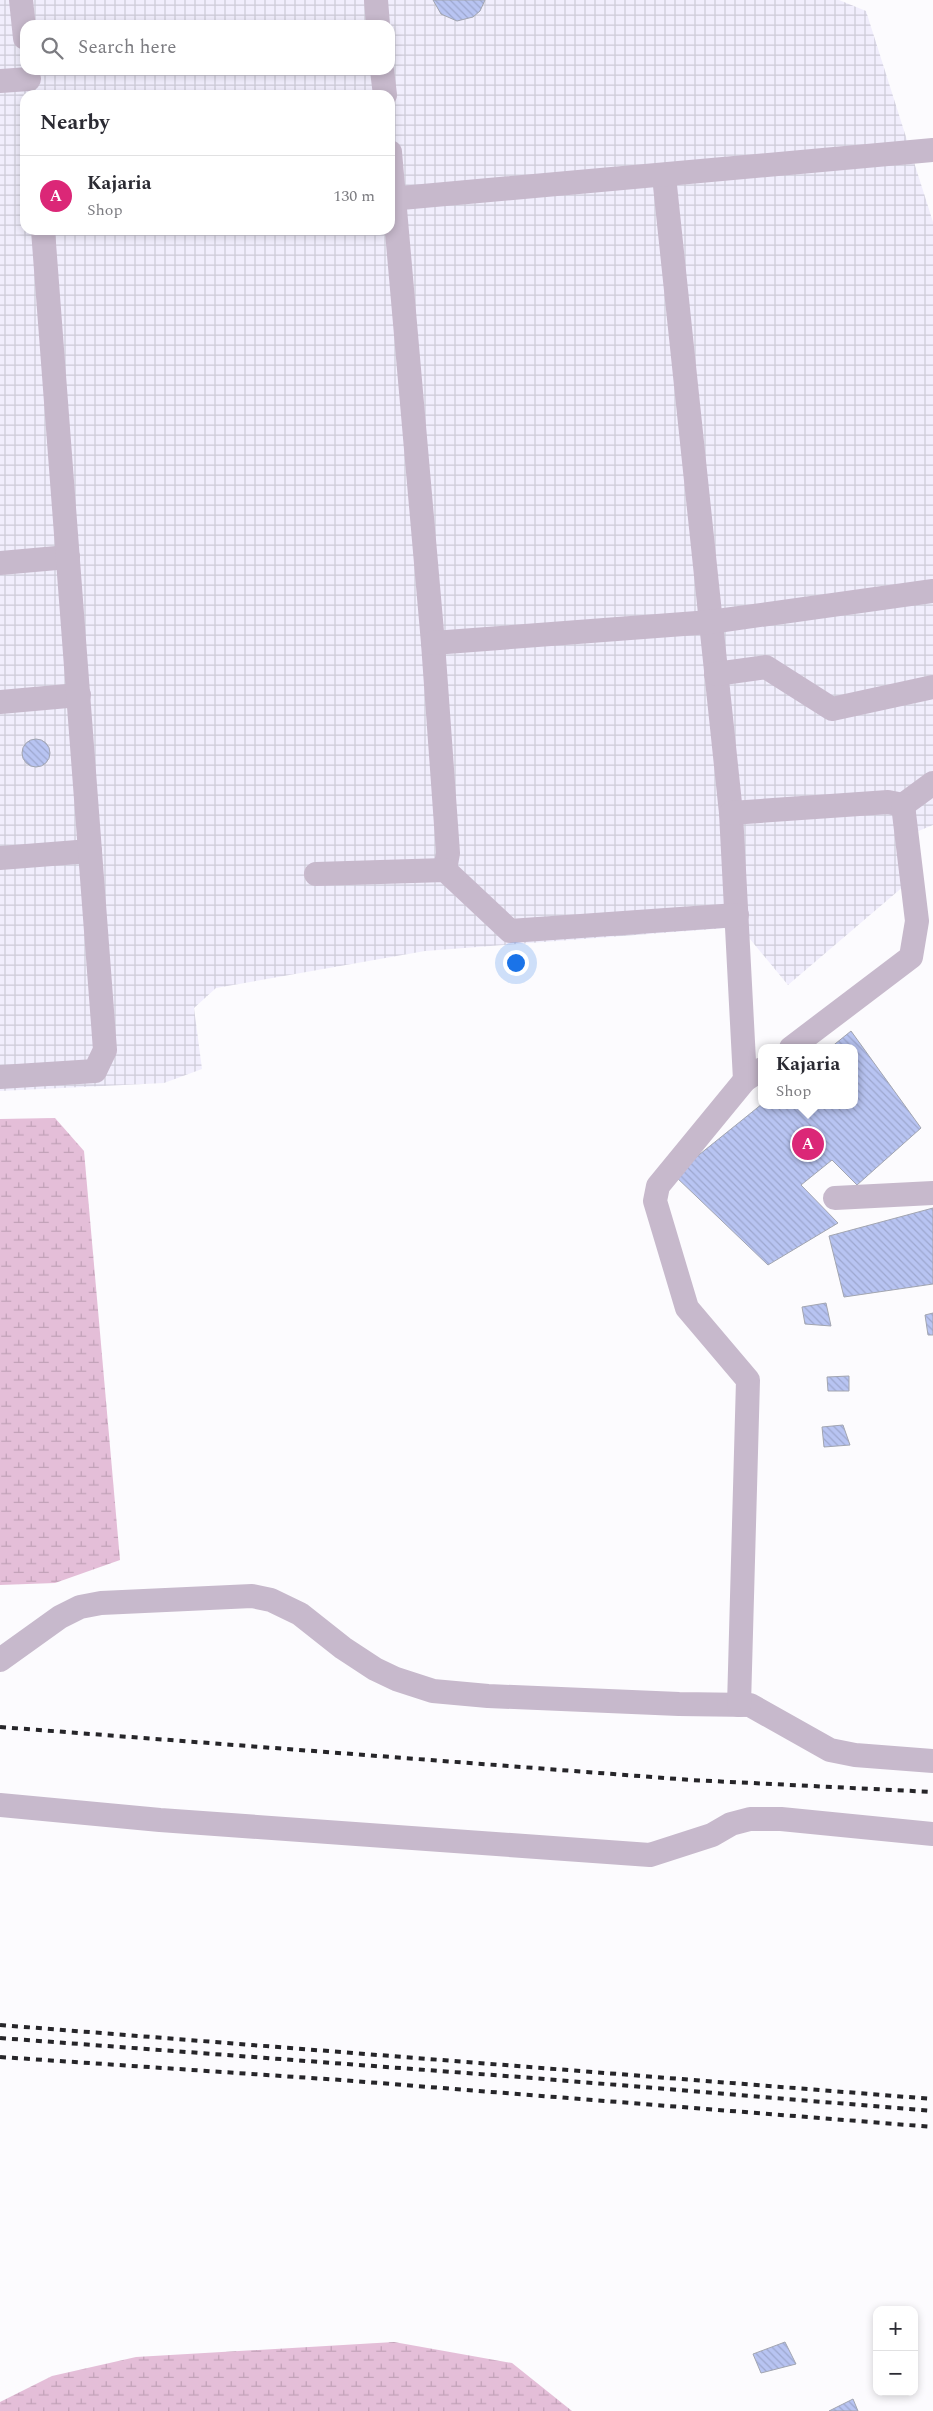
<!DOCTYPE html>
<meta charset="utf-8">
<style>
:root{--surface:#fff;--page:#f2f2f3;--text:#2b2b33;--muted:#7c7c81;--line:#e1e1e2;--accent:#db2777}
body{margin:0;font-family:Spectral,serif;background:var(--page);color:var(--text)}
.controls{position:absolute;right:15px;bottom:15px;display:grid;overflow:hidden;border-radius:10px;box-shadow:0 2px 8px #0003}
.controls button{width:45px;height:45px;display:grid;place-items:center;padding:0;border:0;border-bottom:1px solid var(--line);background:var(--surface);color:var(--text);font:25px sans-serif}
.you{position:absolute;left:515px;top:962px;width:18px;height:18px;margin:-12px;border:4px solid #fff;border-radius:50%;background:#1a73e8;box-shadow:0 0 0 8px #1a73e833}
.badge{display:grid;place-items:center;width:32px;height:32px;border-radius:50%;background:var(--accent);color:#fff;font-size:16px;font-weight:700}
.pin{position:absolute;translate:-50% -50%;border:2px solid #fff;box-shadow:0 1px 5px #0006}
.popup{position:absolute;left:758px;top:1044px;width:100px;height:65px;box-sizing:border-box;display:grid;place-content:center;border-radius:10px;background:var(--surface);filter:drop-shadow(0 1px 4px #0005);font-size:16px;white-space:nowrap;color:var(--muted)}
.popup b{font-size:19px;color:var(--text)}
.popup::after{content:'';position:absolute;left:50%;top:100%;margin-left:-10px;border:10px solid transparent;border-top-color:var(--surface)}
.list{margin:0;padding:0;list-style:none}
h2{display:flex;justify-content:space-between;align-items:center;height:65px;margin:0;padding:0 20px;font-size:21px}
h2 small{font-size:16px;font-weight:400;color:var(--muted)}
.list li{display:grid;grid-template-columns:32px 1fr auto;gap:15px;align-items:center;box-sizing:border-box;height:80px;padding:0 20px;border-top:1px solid var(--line)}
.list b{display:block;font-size:19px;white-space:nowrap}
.list p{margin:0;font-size:16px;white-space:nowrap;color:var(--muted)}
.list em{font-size:16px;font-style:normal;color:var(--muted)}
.icon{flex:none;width:28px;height:28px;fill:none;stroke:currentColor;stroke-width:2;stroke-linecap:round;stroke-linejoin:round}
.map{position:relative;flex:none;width:933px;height:2411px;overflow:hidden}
.search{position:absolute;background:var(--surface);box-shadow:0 2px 8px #0003;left:20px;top:20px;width:375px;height:55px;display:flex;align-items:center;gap:12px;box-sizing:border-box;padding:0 18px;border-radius:15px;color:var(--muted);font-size:19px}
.panel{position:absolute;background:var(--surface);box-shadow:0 2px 8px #0003;left:20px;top:90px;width:375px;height:145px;border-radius:15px}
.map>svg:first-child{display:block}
</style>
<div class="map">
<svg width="933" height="2411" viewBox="0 0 933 2411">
<defs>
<pattern id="industrial-grid" width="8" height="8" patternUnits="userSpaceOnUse" patternTransform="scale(1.25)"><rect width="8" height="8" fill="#f1eefd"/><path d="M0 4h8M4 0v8" fill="none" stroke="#cdcbd8"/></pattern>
<pattern id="wetland-marsh" width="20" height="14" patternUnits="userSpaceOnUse" patternTransform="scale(1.25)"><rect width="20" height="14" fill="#e4bed8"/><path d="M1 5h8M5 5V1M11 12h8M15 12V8" fill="none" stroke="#c2a2b8"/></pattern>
<pattern id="building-back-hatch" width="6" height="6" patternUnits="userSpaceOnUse" patternTransform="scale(1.25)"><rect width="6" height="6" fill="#b8c4f2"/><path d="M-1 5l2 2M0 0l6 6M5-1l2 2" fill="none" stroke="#9da7ce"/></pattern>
</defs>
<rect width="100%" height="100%" fill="#fcfbfe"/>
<!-- industrial -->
<path fill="url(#industrial-grid)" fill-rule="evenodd" d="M 0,0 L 839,0 L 866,11 L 933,222 L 933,825 L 916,832 L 918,874 L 788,985 L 740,927 L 425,951 L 216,988 L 194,1008 L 202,1069 L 164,1083 L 0,1091 ZM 25,25 L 390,25 L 390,70 L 25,70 ZM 25,95 L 390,95 L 390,230 L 25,230 Z"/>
<!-- wetland -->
<g fill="url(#wetland-marsh)">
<polygon points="55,1118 84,1151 120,1560 55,1583 0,1585 0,1119"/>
<polygon points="394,2342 512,2363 572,2411 0,2411 0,2402 52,2376 136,2357"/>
</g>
<!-- building -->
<g fill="url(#building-back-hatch)" stroke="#a2a5b0">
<polygon points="433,0 485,0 480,11 473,17 457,21 441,14"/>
<circle cx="36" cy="753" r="14"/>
<polygon points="851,1031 921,1128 857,1185 832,1160 801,1185 838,1223 768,1265 674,1175 762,1104 854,1105 854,1048 830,1048"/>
<polygon points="933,1208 933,1284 844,1297 829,1236"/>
<polygon points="826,1303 831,1326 805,1324 802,1307"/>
<polygon points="933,1313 933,1335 928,1335 925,1315"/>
<polygon points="849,1376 849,1391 828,1391 827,1377"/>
<polygon points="843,1425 850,1445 824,1447 822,1427"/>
<polygon points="785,2342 796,2364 761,2373 753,2354"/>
<polygon points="853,2399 858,2411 829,2411"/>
</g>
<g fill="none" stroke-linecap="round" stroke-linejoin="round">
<!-- minor -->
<g stroke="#c7b9cc" stroke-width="24">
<polyline points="21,0 25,38"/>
<polyline points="376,0 378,25"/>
<polyline points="382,70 385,95"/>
<polyline points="0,81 29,79"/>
<polyline points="390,152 433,643 448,853 445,870"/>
<polyline points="664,176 731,813 745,1080"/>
<polyline points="390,199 933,150"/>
<polyline points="0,563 68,557"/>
<polyline points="433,643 710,622 933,591"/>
<polyline points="716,674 766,667 832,709 933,687"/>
<polyline points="0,702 79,695"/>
<polyline points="731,813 888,802 903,805 933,783"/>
<polyline points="0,858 90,851"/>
<polyline points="316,874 445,870 510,931 737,915"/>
<polyline points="791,1048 911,957 917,921 903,805"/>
<polyline points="0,1077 95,1071 105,1050 43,230"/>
<polyline points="835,1198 933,1193"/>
<polyline points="0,1660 60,1617 80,1607 101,1603 252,1596 271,1600 300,1614 343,1648 375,1669 396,1679 433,1691 488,1696 679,1704 750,1705 830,1750 855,1755 933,1761"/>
<polyline points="739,1705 748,1380 687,1308 655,1201 658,1186 745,1080 762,1069"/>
<polyline points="0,1805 160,1820 650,1855 712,1835 731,1824 750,1819 781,1819 933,1834"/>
</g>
<!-- rail -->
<g stroke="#262529" stroke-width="4" stroke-dasharray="6 6" stroke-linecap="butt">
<polyline points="0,1727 691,1780 933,1792"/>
<polyline points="0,2025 933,2099"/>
<polyline points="0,2038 533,2078 933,2111"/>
<polyline points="0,2057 341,2080 933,2127"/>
</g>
</g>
</svg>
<div class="controls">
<button>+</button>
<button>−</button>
</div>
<div class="you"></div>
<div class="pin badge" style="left:808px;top:1144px">A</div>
<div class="popup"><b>Kajaria</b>Shop</div>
<div class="search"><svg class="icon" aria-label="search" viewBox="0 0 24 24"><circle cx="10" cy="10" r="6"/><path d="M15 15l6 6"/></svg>Search here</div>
<section class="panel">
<h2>Nearby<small></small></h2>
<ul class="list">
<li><span class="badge">A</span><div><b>Kajaria</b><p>Shop</p></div><em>130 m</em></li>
</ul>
</section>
</div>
